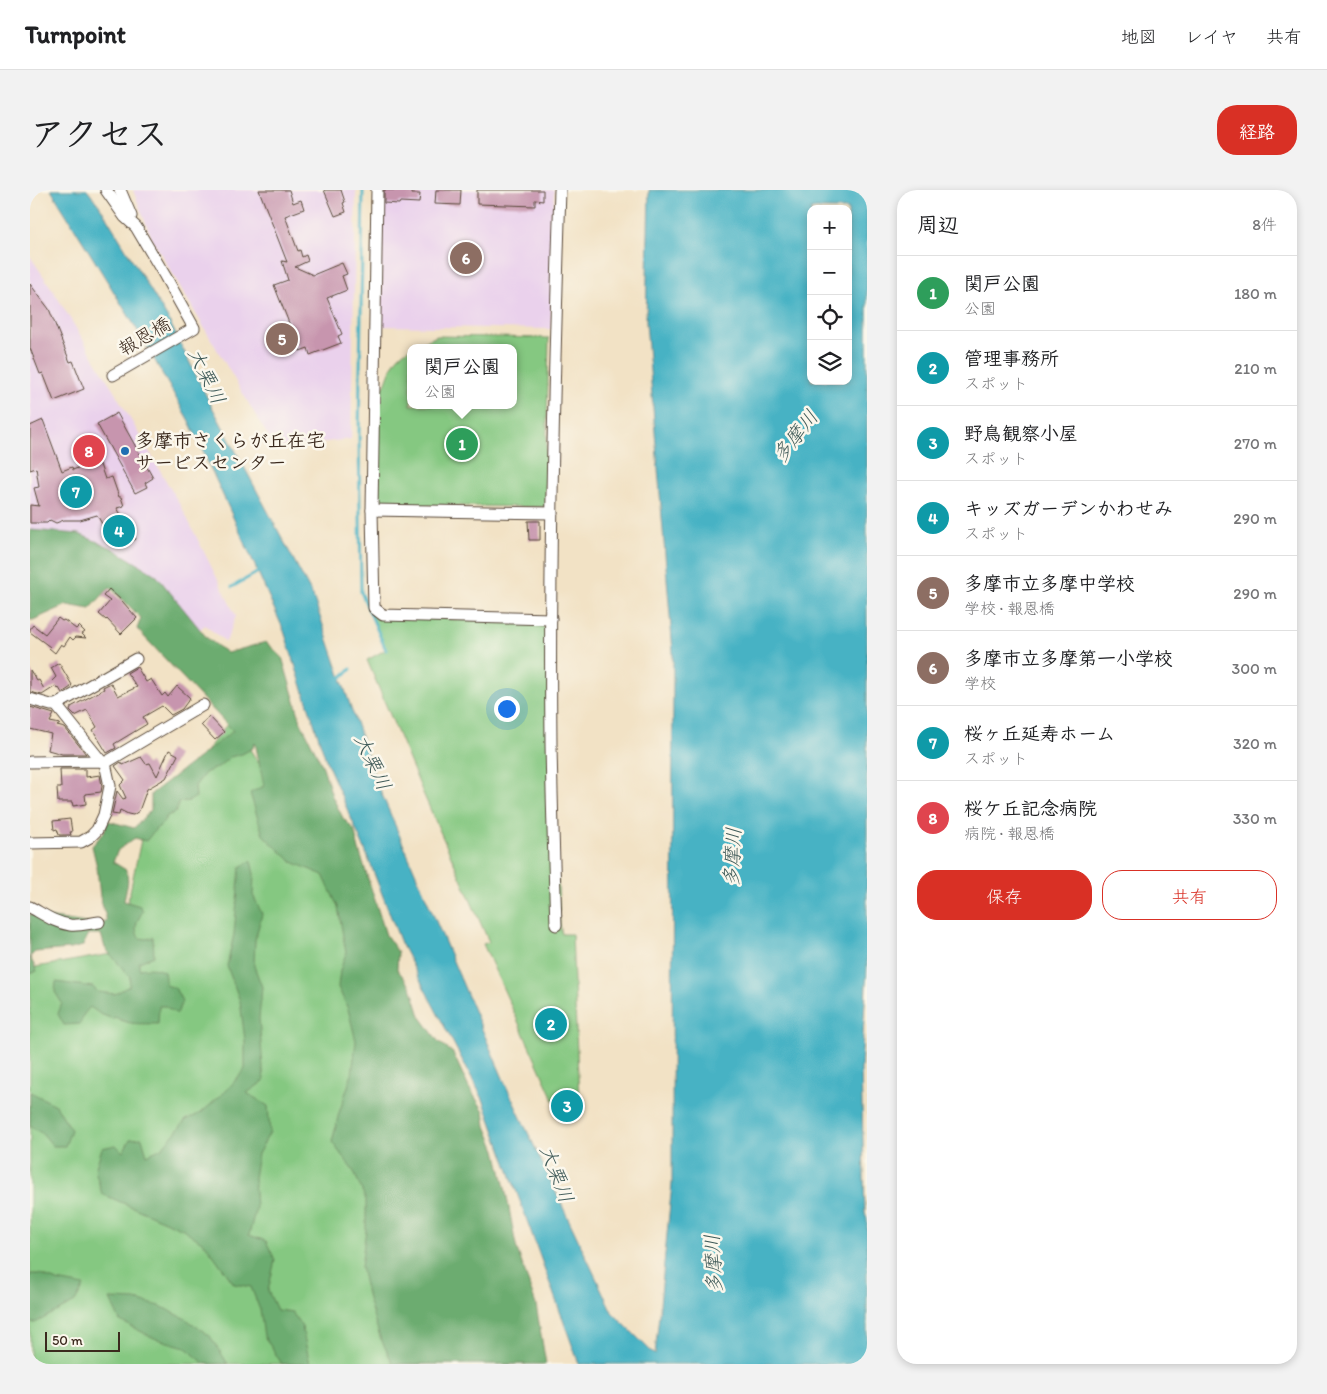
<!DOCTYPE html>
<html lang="ja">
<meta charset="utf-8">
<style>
:root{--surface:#fff;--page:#f2f2f2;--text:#202124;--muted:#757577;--line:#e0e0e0;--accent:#d93025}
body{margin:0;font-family:Itim,"Klee One",sans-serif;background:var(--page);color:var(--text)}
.controls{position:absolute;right:15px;top:15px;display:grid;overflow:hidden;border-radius:10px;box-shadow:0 2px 8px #0003}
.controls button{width:45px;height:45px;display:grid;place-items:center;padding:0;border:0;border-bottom:1px solid var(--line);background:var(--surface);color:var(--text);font:25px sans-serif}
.scale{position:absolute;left:15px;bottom:12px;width:75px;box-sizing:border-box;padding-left:5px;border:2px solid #3b2a1e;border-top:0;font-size:14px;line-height:18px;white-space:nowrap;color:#3b2a1e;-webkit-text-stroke:4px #fbf7ec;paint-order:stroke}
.you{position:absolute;left:476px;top:518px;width:18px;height:18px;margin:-12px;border:4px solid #fff;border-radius:50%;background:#1a73e8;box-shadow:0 0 0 8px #1a73e833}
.badge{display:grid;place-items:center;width:32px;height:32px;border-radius:50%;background:var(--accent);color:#fff;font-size:16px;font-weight:700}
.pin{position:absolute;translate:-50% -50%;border:2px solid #fff;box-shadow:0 1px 5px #0006}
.popup{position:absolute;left:377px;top:154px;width:110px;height:65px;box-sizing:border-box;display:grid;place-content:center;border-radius:10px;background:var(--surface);filter:drop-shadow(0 1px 4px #0005);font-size:16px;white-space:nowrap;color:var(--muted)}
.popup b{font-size:19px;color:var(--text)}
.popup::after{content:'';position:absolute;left:50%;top:100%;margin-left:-10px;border:10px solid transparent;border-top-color:var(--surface)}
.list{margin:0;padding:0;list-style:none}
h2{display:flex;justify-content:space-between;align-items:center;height:65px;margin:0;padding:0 20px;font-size:21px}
h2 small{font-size:16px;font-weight:400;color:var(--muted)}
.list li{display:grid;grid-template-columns:32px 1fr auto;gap:15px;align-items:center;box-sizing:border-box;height:75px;padding:0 20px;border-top:1px solid var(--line)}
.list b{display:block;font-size:19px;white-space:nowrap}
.list p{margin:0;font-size:16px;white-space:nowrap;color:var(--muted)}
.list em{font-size:16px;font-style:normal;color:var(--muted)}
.actions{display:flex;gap:10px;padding:15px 20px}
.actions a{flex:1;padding:11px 0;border:1px solid var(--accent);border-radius:20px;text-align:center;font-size:18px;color:var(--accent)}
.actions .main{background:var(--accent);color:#fff}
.icon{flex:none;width:28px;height:28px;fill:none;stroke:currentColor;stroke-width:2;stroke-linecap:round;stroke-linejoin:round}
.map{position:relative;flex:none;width:837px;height:1174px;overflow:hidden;border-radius:20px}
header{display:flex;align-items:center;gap:30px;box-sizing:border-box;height:70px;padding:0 25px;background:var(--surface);border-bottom:1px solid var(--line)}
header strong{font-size:24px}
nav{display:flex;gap:28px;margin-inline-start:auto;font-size:18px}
.intro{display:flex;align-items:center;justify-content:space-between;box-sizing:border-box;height:120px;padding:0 30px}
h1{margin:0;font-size:35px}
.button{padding:12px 22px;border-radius:20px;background:var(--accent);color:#fff;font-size:18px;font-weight:700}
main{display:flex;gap:30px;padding:0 30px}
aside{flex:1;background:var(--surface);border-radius:20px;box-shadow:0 2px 8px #0003}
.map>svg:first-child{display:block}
</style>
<header>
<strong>Turnpoint</strong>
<nav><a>地図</a><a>レイヤ</a><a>共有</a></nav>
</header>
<div class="intro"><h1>アクセス</h1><a class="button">経路</a></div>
<main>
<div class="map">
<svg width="837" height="1174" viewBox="0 0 837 1174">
<rect width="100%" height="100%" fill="#fbf7ec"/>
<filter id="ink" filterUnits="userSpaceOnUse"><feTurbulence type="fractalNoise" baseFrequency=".02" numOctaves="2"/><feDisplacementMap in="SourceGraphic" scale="10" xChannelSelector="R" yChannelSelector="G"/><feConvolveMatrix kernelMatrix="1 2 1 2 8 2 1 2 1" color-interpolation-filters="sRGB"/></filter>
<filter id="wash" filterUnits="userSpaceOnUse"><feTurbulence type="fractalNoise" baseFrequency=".0096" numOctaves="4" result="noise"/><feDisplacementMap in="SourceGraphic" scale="20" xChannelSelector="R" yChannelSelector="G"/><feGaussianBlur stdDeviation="1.12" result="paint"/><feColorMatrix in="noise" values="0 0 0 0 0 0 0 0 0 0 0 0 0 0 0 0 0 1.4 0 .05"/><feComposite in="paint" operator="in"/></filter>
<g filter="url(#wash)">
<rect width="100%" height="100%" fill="#f2e2c5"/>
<!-- built -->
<g fill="#ead1ec">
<polygon points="103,0 326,0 321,249 245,258 122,49"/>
<polygon points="351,0 524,0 521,139 349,136"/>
<polygon points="0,66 24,102 83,199 154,322 206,426 196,452 175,435 161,447 74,367 0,353"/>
</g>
<!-- green -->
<g fill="#85c881" stroke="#607950">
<path d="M 407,146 L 519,148 L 515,317 L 352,315 L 348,310 L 348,198 L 354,197 C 361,180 363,166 381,158 L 381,215 L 483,215 L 483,158 L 381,158 Z"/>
<polygon points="344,418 353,425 509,434 516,438 530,735 532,744 542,744 549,910 524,911 453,754 459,752 393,603 337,470 355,460 339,421"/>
<polygon points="201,529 314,709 496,1174 0,1174 0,778 87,763 112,645"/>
</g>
<!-- forest -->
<g fill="#6cac6f" stroke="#546b46">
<path d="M 0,340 L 49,344 L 82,358 L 126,385 L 177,448 L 197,463 L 236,452 L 252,467 L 271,532 L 293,577 L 302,606 L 313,628 L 324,639 L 329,660 L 356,745 L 368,762 L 367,779 L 381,797 L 390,826 L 408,851 L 423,863 L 439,898 L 454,921 L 456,936 L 466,960 L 476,1002 L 486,1056 L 506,1115 L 516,1174 L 363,1174 L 350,1147 L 338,1109 L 331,1077 L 336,1039 L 336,1010 L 324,982 L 302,952 L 309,923 L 322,884 L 326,851 L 318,819 L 308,797 L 310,781 L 316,763 L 308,717 L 293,685 L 262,672 L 233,645 L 220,603 L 234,596 L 225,552 L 223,558 L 212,564 L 200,567 L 188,577 L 175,583 L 165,596 L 166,607 L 159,611 L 149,612 L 146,622 L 137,626 L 133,633 L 125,640 L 116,651 L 105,648 L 88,660 L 83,672 L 96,680 C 100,694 96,697 94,711 L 110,716 L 113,721 C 107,731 103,737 109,748 L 117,749 L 123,747 L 124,766 L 109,772 L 109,779 C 118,778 126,777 134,782 L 136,795 L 145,798 L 152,811 L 147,824 L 135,816 L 129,816 L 128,834 C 110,833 100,836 85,827 L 83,829 L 70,824 L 60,817 L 54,824 L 50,834 L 34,835 L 28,824 L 32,813 L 25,802 L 26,792 L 63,797 L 68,802 L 85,804 L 99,796 L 100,787 L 75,758 L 71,744 L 58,744 L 53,756 L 40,759 L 5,762 L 0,767 L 7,781 L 0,784 L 0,724 L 10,726 L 70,735 L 77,731 L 70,707 L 67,677 L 62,656 L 74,642 L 78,631 L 104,638 L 121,620 L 121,604 L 203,541 L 107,439 L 111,428 L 80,397 L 60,419 L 37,415 L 3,430 L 0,430 Z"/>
<polygon points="221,671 224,684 223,705 232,724 225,750 224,776 232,797 229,828 234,891 217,903 238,916 240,942 228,964 224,988 226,1017 219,1045 236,1051 245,1070 238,1101 247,1120 262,1122 272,1137 280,1174 252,1174 234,1146 230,1120 221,1097 204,1094 176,1055 153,1039 72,1004 65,980 72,958 86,955 93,962 100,949 112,948 117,965 132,958 156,930 171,923 197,900 215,879 215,850 210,811 197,776 204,744 210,677"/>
<polygon points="0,902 26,915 41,940 35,956 23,956 13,944 0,936"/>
<polygon points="0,1084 9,1084 27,1091 54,1096 45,1112 5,1133 0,1133"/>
<polygon points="80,1109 105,1110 130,1116 156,1129 180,1146 198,1174 175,1174 155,1157 124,1148 90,1131"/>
</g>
<!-- water -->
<path fill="#46b2c4" stroke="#406e71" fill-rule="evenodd" d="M 21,0 L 57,0 L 69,15 L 137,127 L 180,213 L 283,406 L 345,588 L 478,900 L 582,1122 L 625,1165 L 642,994 L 643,462 L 616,132 L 619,0 L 837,0 L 837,777 L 831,879 L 835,1023 L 837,1030 L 837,1174 L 549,1174 L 453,909 L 401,811 L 371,753 L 335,660 L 297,573 L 254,441 L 218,360 L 159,231 L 111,146 ZM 781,19 L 818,19 L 818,191 L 781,191 Z"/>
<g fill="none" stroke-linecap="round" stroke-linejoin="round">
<!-- stream -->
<g stroke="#46b2c4" stroke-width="3">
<polyline points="333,0 329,244 331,402 356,460"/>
<polyline points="202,397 230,381"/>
<polyline points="308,490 321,479"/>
</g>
</g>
<g id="blocks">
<!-- building -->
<g fill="#c795ae">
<polygon points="229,0 259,0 263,13 271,10 274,19 255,26 268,61 270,60 272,67 276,65 278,71 265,77 283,85 312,73 317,84 312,86 317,100 297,108 312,144 308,146 311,153 280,165 278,158 270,161 244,95 258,90 252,71 257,72"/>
<polygon points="294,0 311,0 315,12 313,13 316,22 305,26"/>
<polygon points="354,0 382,0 382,4 390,4 389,13 370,12 369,14 354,13"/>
<polygon points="406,0 431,0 430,15 405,14"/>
<polygon points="447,0 513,0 513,11 505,10 505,16 447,14"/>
<polygon points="0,94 19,119 40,172 43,171 54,199 24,211 13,183 10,184 0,158"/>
<polygon points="87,223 123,288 115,293 117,297 105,303 67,234"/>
<polygon points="13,230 32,281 42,277 43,280 68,269 75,289 82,287 89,307 91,307 94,316 87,318 106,349 99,353 96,350 87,355 82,347 80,348 67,325 50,330 34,330 26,333 20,330 17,333 0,333 0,315 9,316 4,298 9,297 6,278 0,280 0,236"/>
<polygon points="498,331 510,331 510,350 499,350"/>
<polygon points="79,399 92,411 107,428 91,444 77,429 76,430 69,424 80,411 73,406"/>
<polygon points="28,428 32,431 34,430 46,439 49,436 55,442 52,444 56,448 46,447 43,450 40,447 34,456 31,454 25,463 19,458 20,457 0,442 0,439 3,435 15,444"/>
<polygon points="29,473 42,495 41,496 41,497 32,503 29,498 28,499 26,496 12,505 0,502 0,480 7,491 9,490 14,499 26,487 21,478"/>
<polygon points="107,477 116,492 121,489 132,506 135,503 138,507 147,496 160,508 152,519 141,525 132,516 113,527 117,534 84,554 86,558 77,563 63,540 67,537 57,520 45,526 40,521 41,517 74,499 73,497 81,493 88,506 107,497 97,483"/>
<polygon points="0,517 24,524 20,532 30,534 27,536 35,538 56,564 32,564 18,560 21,544 0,539"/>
<polygon points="179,526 194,542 185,550 171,535"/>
<polygon points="139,560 148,565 136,588 117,599 109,621 103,625 98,624 90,620 89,625 82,624 87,601 93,609 96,608 90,595 95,590 85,576 91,572 93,575 111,567 116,574 120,573 127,586"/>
<polygon points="30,579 56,579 56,587 70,585 72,596 71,602 55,604 56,614 43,616 42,612 28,612 27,598 31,598"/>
<polygon points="40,629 42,642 40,642 41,645 29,645 27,639 24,640 23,631"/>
<polygon points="532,828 532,838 510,840 509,830"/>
<polygon points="537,912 540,913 542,915 541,918 538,920 533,919 534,914"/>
</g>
</g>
</g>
<g filter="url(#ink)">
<use href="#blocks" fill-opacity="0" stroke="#564637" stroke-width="1"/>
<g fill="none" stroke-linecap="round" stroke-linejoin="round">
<!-- minor casing -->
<g stroke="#564637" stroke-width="13">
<g id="minor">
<polyline points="76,0 95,27 106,37 135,86 164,138 83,185"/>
<polyline points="90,0 101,26"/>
<polyline points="347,0 342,320 344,418 353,425 521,429"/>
<polyline points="342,320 522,323"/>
<polyline points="0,509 21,515 26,515 106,469"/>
<polyline points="26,515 71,571"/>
<polyline points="0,572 71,571 75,573"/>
<polyline points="75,573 173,515"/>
<polyline points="0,653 51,652 60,647 67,640 74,625 80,596 75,573"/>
<path d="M 0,717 C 13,724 25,733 40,735 C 50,736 60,733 69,732"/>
<path d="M 526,735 C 524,675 522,615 521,554 C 519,370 524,185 530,0"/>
</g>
</g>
<!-- minor -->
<use href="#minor" stroke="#fff" stroke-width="11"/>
</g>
</g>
<!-- markers -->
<circle fill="#1f6fb2" stroke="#fbf7ec" stroke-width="2" cx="95" cy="261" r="5"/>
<g text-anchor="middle" stroke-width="5" stroke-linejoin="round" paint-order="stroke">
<!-- street labels -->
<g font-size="19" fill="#3b2a1e" stroke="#fbf7ec">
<text transform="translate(114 146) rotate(-30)" y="7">報恩橋</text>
</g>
<!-- poi labels -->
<g font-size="19" font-weight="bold" fill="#3b2a1e" stroke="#fbf7ec" text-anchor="start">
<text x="105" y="257">多摩市さくらが丘在宅<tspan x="105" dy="22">サービスセンター</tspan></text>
</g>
<!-- water labels -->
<g font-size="20" font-style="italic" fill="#3f5a58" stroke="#fbf7ec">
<text transform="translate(177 186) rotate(64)" y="7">大栗川</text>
<text transform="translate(765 246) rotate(-52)" y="7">多摩川</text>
<text transform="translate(343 572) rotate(65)" y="7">大栗川</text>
<text transform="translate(702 667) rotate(-87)" y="7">多摩川</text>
<text transform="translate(527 984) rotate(69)" y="7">大栗川</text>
<text transform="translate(683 1074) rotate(-93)" y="7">多摩川</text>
</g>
</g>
</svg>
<div class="controls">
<button>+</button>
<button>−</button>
<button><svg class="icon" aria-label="locate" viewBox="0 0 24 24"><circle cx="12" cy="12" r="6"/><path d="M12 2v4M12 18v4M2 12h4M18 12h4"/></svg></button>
<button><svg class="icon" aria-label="layers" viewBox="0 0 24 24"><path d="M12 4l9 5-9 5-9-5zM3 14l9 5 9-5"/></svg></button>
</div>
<div class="scale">50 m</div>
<div class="you"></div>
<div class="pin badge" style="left:432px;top:254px;background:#2e9e5b">1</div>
<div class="popup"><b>関戸公園</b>公園</div>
<div class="pin badge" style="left:521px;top:834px;background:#0f9aa8">2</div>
<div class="pin badge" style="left:537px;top:916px;background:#0f9aa8">3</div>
<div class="pin badge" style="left:89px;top:341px;background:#0f9aa8">4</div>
<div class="pin badge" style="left:252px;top:149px;background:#8d6e63">5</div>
<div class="pin badge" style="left:436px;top:68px;background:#8d6e63">6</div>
<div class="pin badge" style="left:46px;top:302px;background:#0f9aa8">7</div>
<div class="pin badge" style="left:59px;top:261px;background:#e0444e">8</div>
</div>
<aside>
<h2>周辺<small>8件</small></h2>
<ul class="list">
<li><span class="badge" style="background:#2e9e5b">1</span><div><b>関戸公園</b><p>公園</p></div><em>180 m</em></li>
<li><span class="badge" style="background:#0f9aa8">2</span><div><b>管理事務所</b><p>スポット</p></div><em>210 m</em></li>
<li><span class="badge" style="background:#0f9aa8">3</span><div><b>野鳥観察小屋</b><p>スポット</p></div><em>270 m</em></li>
<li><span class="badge" style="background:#0f9aa8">4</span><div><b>キッズガーデンかわせみ</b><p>スポット</p></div><em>290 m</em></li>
<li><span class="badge" style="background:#8d6e63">5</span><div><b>多摩市立多摩中学校</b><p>学校 · 報恩橋</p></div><em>290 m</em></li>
<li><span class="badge" style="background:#8d6e63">6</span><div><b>多摩市立多摩第一小学校</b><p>学校</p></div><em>300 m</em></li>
<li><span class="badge" style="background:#0f9aa8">7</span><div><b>桜ヶ丘延寿ホーム</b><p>スポット</p></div><em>320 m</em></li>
<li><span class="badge" style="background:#e0444e">8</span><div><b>桜ケ丘記念病院</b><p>病院 · 報恩橋</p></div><em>330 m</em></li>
</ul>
<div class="actions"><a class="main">保存</a><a>共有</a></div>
</aside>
</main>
